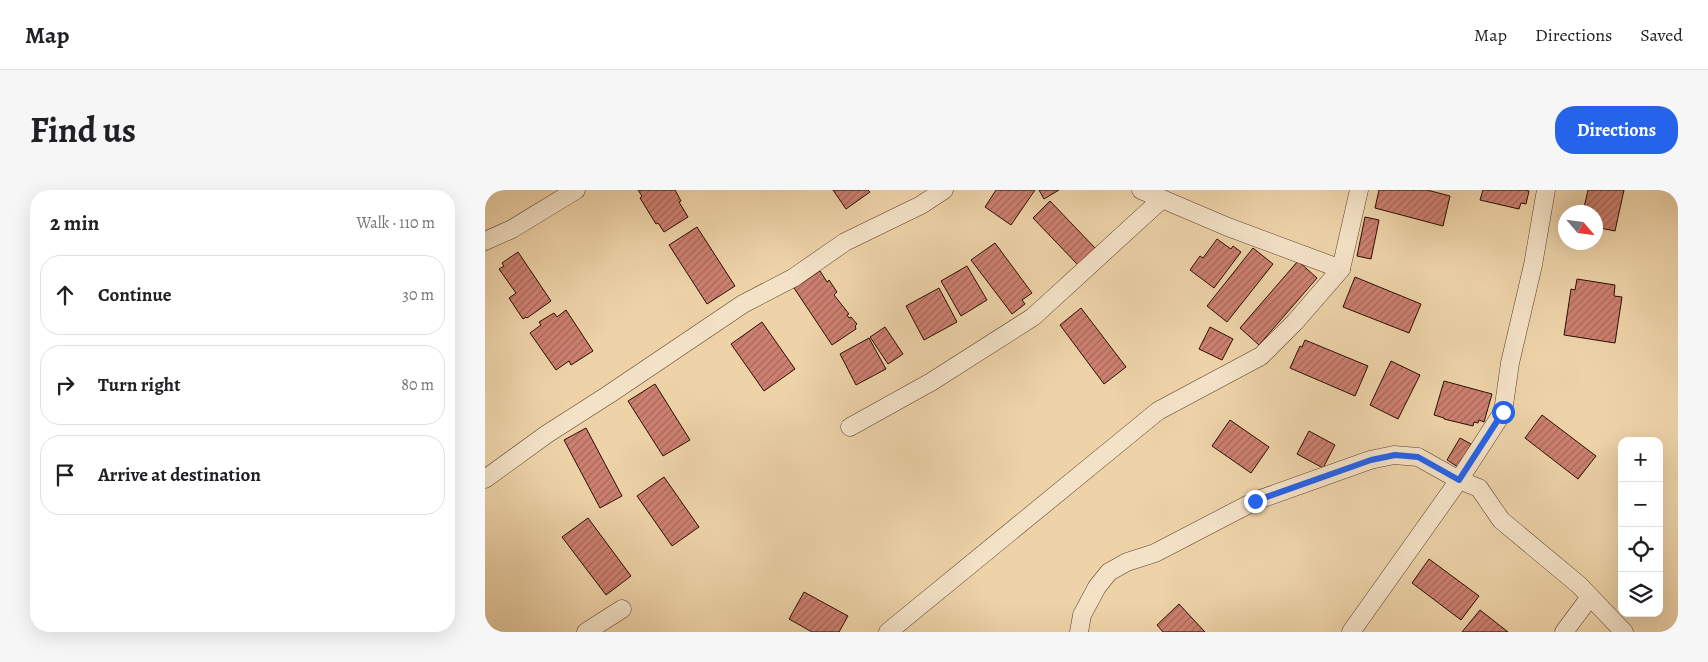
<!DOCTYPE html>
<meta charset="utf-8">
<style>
:root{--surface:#fff;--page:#f6f6f6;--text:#202124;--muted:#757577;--line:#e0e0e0;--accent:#2563eb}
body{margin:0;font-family:Alegreya,serif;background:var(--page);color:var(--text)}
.controls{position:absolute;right:15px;bottom:15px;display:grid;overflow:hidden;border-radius:10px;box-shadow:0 5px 20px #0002}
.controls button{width:45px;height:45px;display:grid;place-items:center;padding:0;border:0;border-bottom:1px solid var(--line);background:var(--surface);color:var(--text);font:25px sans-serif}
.compass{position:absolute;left:1073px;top:15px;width:45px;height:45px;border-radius:50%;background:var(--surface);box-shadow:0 5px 20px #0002;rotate:118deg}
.stop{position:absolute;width:15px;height:15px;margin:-11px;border:4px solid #2563eb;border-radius:50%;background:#fff}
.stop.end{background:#2563eb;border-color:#fff;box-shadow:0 1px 5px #0008}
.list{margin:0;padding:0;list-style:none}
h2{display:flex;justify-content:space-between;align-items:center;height:65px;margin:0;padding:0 20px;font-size:21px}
h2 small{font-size:16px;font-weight:400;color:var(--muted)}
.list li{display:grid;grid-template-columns:32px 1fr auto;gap:15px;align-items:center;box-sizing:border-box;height:80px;margin:0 10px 10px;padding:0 10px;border:1px solid var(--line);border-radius:20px}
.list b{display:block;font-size:19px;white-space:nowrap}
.list em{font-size:16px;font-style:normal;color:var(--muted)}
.icon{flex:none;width:28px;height:28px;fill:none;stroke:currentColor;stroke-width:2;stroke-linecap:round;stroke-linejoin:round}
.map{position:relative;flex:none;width:1193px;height:442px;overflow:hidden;border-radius:20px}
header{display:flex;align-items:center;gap:30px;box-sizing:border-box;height:70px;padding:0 25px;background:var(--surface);border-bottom:1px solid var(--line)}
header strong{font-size:24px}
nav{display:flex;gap:28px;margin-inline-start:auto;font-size:18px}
.intro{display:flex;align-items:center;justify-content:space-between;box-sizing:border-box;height:120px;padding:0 30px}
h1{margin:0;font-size:35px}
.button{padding:12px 22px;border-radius:20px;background:var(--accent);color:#fff;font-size:18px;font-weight:700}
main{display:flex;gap:30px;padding:0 30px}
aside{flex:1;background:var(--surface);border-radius:20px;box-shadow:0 5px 20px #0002}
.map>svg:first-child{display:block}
</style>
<header>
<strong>Map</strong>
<nav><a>Map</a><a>Directions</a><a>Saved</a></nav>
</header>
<div class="intro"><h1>Find us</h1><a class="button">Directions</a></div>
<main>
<aside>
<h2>2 min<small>Walk · 110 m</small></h2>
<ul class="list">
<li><svg class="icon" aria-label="ahead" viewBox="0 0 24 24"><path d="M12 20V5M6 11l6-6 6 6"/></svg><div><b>Continue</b></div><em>30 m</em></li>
<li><svg class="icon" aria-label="right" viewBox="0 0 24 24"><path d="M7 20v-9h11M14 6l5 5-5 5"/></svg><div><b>Turn right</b></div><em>80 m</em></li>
<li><svg class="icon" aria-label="arrive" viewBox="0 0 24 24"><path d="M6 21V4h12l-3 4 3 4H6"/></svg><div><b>Arrive at destination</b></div></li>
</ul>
</aside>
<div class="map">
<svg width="1193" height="442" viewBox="0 0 1193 442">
<defs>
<pattern id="building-hatch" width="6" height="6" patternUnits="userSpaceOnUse" patternTransform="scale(1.25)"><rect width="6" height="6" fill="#cd8070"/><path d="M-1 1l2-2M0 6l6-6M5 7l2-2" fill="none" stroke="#a6675a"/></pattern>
</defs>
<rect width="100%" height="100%" fill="#eed3a9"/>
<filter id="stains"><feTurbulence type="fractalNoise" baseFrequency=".004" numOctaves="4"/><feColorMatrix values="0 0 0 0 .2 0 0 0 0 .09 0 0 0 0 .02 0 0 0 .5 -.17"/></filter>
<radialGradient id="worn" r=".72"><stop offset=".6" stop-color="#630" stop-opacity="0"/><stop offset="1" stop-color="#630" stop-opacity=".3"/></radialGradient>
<!-- building -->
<g fill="url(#building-hatch)" stroke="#280e00">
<polygon points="153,0 190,0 196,11 194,12 203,27 179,42 173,33 171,34 155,8 157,6"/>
<polygon points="348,0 383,0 385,2 361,19"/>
<polygon points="511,0 550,0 526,35 500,17"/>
<polygon points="554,0 574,0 559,9"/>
<polygon points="894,0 942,0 965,6 958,36 890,18"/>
<polygon points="998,0 1041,0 1044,1 1041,14 1036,13 1034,19 995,10"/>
<polygon points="1103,0 1139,0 1130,41 1110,37 1110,22 1098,22"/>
<polygon points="565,11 611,59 593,75 548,28"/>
<polygon points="880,27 894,30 886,69 872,66"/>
<polygon points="212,37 250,96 222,114 184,55"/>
<polygon points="732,49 746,59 748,56 756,62 729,98 705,80 715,66 718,68"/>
<polygon points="510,53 547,103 537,110 540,114 527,124 486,70"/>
<polygon points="768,58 788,74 742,132 722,116"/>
<polygon points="33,62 66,111 42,128 41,127 38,129 24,108 31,103 14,79 19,76 17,73"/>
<polygon points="813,71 832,88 774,155 755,138"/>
<polygon points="482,76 502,110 476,126 456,91"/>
<polygon points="335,81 342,92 344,90 352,102 349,105 364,124 362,125 364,128 366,127 372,134 370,136 371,139 347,155 309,98"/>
<polygon points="870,87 936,114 924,143 858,117"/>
<polygon points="1092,89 1130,95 1129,106 1137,107 1130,153 1079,145 1086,99 1090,100"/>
<polygon points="454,98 472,132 439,150 421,116"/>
<polygon points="596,118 641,177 619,194 575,135"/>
<polygon points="81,120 108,161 86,175 84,171 71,180 45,143 56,135 54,132 69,123 72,127"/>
<polygon points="277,132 310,179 279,201 246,154"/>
<polygon points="400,137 418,164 403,174 385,147"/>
<polygon points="725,137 748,149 737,170 714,159"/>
<polygon points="384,148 401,179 371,195 355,164"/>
<polygon points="820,150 883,176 870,206 805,178 815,156 817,157"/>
<polygon points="906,171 935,185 913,229 885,215"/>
<polygon points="959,191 1007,204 999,232 994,230 993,233 989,232 988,236 959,229 959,228 949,225"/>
<polygon points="170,194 205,250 178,266 143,211"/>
<polygon points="1057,225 1111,266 1093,289 1040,248"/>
<polygon points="745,230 784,257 766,283 727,256"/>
<polygon points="101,238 137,306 115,318 79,250"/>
<polygon points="824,241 850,255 838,278 812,264"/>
<polygon points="975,248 986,254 973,277 962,270"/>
<polygon points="179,287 214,337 187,356 152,306"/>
<polygon points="103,328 146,386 121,405 77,347"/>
<polygon points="944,369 994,406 976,430 927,393"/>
<polygon points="319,402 363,426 354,442 327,442 304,429"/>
<polygon points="694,414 720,442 678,442 672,435"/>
<polygon points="995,420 1023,442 977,442"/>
</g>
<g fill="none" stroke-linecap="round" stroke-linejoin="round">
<!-- minor casing -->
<g stroke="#5a3f2a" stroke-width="19">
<g id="minor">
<polyline points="656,0 743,37 856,79"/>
<polyline points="0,51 27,39 91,0"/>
<polyline points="365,237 446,192 548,127 677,9"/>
<polyline points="0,289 62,244 123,205 258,114 308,88 360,52 436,15 459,0"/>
<polyline points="101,442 137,419"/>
<polyline points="403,442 673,221 776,166 810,132 856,79 874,0"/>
<polyline points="594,442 597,425 612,397 624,382 642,372 670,363 770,311 885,270 909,265 933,267 974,290 994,298 1016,330 1094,395 1139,442"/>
<polyline points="866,442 974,290 1018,222 1025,173 1048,75 1061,0"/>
<polyline points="1079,442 1105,407"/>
</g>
</g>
<!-- minor -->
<use href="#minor" stroke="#f4e2c7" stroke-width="18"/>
</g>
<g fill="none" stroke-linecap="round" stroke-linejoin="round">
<!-- route -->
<polyline stroke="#2563eb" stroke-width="6" points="770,311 886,270 910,265 933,267 974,290 1018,222"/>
</g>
<rect width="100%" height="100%" filter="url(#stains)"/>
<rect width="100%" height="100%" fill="url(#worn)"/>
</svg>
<div class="controls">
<button>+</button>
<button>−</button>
<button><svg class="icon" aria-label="locate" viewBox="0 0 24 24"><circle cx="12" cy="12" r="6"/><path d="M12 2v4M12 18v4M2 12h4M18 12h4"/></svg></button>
<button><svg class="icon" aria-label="layers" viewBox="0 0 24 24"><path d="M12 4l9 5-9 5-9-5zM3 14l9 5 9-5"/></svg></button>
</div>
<svg class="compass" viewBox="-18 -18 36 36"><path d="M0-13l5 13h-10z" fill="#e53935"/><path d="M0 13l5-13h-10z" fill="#757577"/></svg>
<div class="stop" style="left:1018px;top:222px"></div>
<div class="stop end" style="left:770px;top:311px"></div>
</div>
</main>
